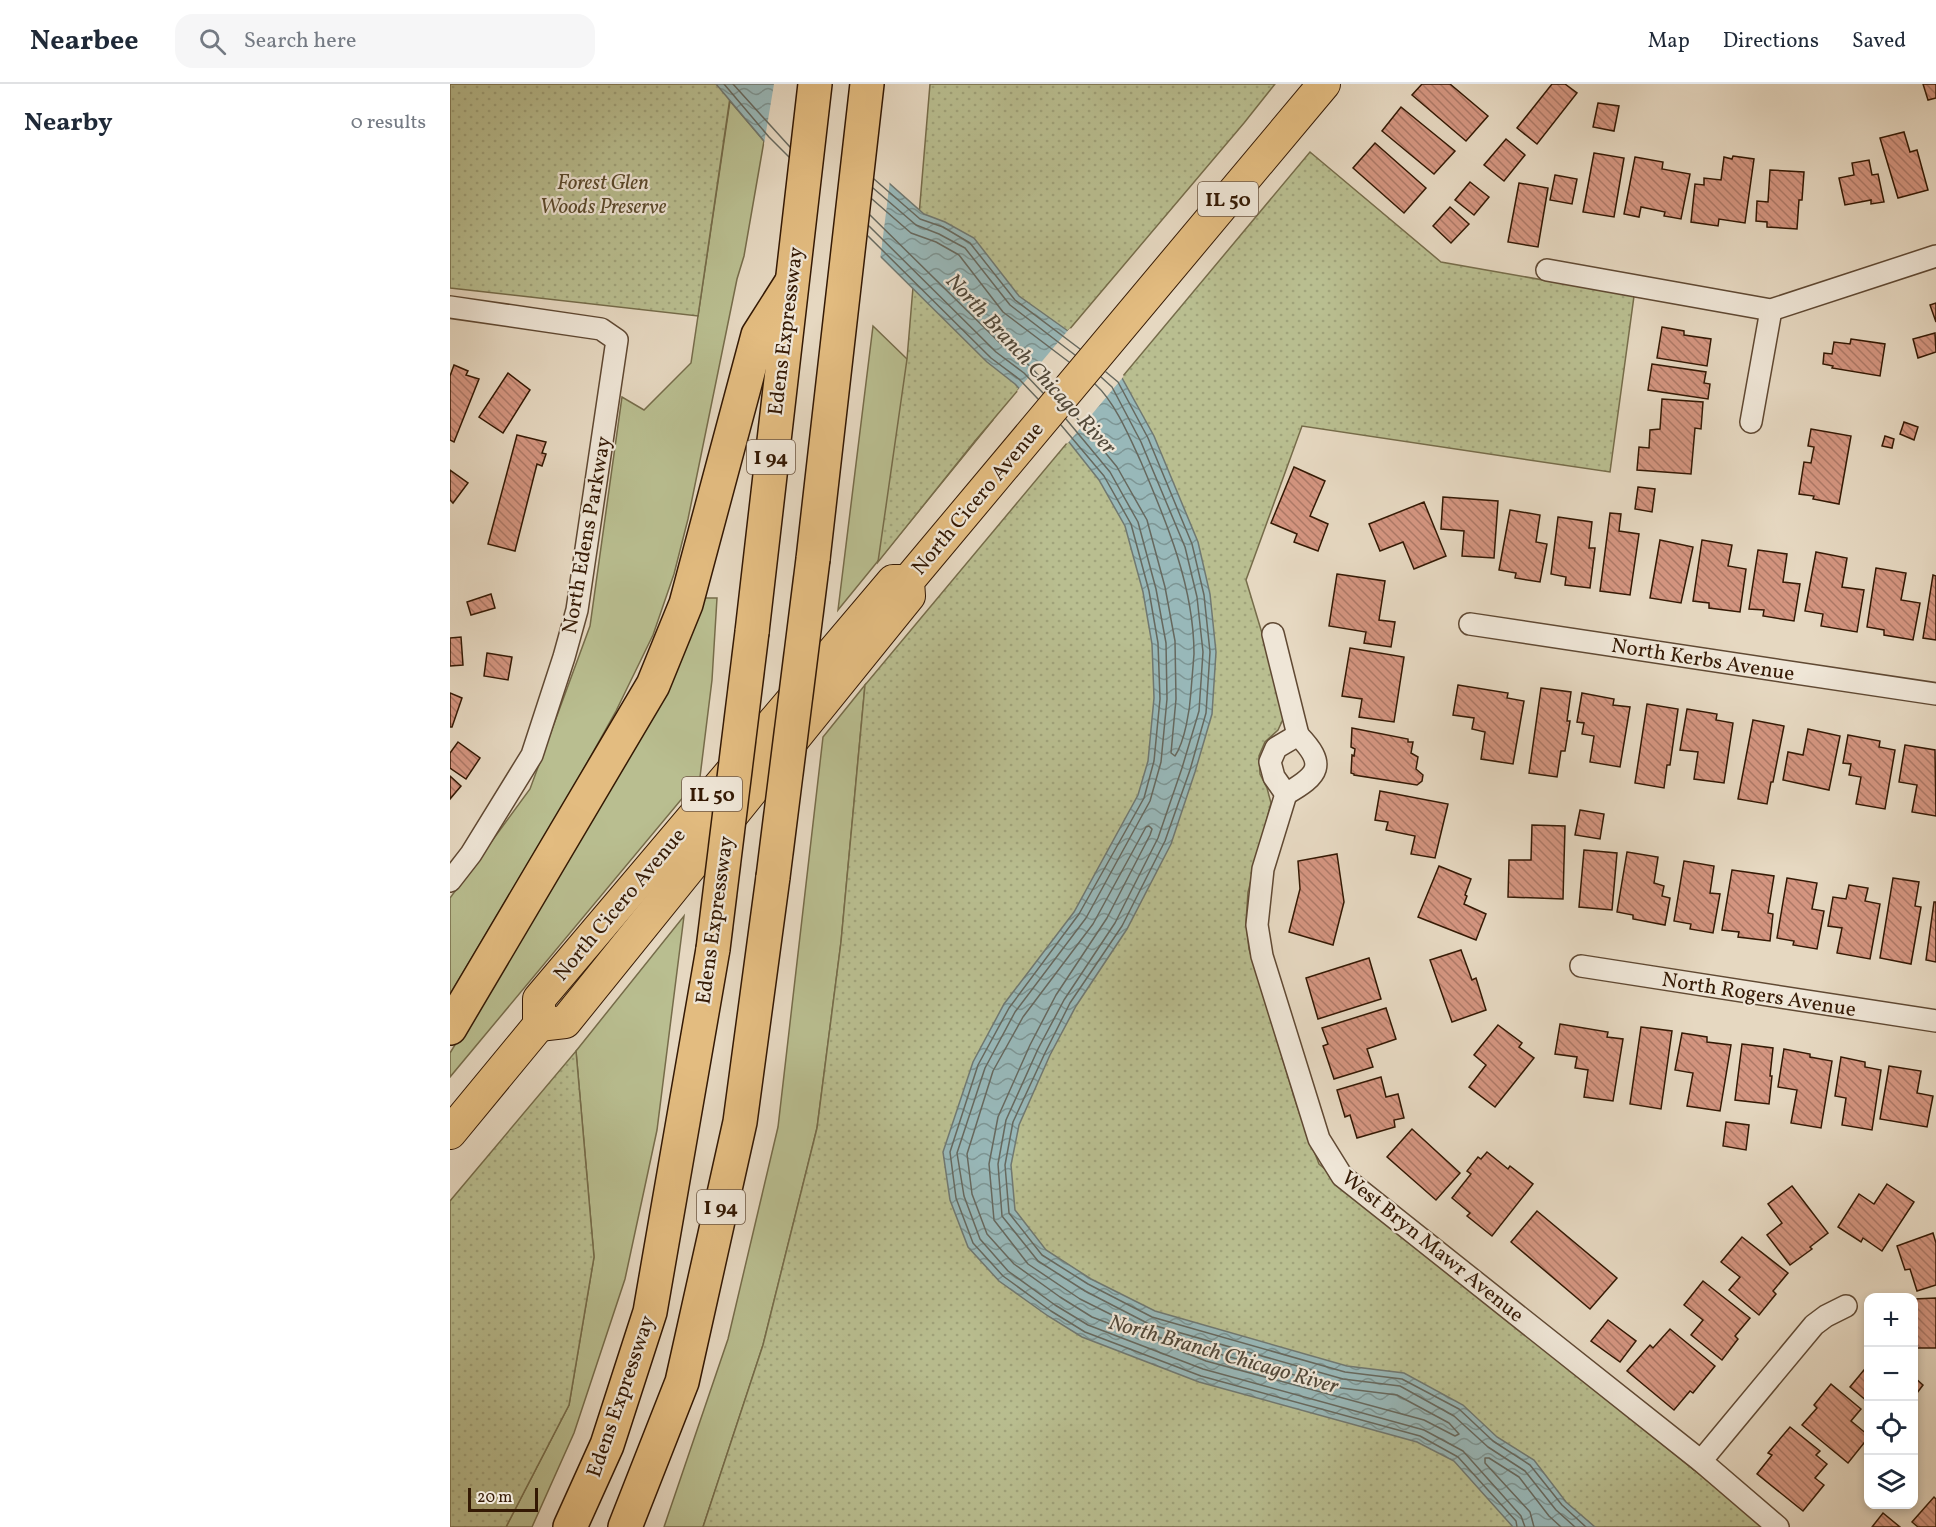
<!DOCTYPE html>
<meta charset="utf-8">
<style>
:root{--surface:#fff;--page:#f6f6f7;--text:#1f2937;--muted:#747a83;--line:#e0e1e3}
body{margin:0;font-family:Vollkorn,serif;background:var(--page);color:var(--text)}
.controls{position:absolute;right:18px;bottom:18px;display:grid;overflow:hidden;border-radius:12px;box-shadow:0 3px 9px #0003}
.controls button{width:54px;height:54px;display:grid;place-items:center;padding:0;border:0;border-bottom:2px solid var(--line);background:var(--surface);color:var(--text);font:30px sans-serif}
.scale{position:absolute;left:18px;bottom:15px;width:70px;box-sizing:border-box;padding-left:6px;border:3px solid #341904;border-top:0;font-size:16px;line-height:21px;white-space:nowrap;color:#341904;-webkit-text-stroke:4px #efe6d7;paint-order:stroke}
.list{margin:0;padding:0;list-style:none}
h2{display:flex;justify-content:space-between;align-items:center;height:78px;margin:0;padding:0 24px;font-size:26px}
h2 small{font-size:20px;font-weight:400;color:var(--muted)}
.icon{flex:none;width:33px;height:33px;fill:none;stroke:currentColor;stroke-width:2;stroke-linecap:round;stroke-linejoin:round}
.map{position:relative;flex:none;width:1486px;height:1443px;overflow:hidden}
header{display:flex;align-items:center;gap:36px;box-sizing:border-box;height:84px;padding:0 30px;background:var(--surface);border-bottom:2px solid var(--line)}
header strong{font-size:28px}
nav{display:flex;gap:33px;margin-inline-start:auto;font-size:21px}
.search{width:420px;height:54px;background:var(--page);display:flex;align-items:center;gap:15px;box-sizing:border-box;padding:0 21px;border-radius:18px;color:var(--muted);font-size:22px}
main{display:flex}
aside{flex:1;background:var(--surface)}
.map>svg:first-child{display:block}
</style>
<header>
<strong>Nearbee</strong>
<div class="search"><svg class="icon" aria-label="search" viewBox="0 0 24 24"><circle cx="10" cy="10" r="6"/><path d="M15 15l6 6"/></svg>Search here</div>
<nav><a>Map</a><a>Directions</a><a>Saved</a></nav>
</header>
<main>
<aside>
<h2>Nearby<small>0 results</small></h2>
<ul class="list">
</ul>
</aside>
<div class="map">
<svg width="1486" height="1443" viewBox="0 0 1486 1443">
<defs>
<pattern id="park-dots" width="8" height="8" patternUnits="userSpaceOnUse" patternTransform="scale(1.5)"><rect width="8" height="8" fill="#b9be90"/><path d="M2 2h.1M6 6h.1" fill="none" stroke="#a0a37b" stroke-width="1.8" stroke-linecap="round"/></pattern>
<pattern id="water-waves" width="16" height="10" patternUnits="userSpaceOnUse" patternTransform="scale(1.5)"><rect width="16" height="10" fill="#98b8b9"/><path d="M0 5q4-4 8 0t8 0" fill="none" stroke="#7d9594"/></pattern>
<pattern id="building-back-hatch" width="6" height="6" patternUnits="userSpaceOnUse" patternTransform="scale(1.5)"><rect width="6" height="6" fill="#d49580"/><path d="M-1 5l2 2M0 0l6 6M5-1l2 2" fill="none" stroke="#ad7967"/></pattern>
</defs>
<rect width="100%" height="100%" fill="#e6d8c1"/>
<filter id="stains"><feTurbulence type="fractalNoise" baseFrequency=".00333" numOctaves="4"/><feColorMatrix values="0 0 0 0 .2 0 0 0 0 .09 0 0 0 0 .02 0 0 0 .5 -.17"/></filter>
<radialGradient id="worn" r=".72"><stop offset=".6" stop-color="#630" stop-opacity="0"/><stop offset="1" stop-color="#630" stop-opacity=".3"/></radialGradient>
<!-- grass -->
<g fill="#b9be90" stroke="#766c4a" stroke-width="1.5">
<polygon points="280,17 314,57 294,172 287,195 238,435 224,490 203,551 166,627 118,713 0,910 0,814 80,705 140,542 172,313 194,326 241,279"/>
<polygon points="423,242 457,275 543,336 388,526"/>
<polygon points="252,514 267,514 262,596 250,693 0,993 0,969 140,740 236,556"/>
<polygon points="415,601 391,858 367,1044 313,1261 253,1443 214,1443 278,1255 328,1043 373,653"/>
<polygon points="234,832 207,1046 175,1195 124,1349 82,1443 56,1443 119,1321 144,1173 126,967"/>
</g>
<!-- park -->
<g fill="url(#park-dots)" stroke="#766c4a" stroke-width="1.5">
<polygon points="0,0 282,0 248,232 0,204"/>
<polygon points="480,0 825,0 794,39 525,357 428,478 457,275"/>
<polygon points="860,68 991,178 1184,212 1160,388 852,342 796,496 833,619 834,633 828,646 815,658 809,672 810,690 817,704 821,719 798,808 796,838 799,865 847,1022 869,1080 1314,1443 253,1443 313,1261 367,1044 391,858 415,601"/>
<polygon points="126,967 144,1173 119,1321 56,1443 0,1443 0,1117"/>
</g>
<!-- water -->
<polygon fill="url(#water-waves)" stroke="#707871" stroke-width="1.5" points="266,0 327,0 474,130 495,138 524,154 569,212 618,247 672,294 704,352 748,458 760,510 766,568 762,630 745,688 721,760 677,845 626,922 600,971 569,1041 561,1081 565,1126 596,1166 641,1195 705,1227 897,1282 954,1289 1013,1321 1047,1353 1084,1376 1116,1418 1145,1443 1063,1443 1004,1377 967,1358 749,1298 632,1253 598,1232 549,1197 518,1163 500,1116 493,1068 523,978 554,920 624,828 688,711 698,677 704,614 702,560 693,508 675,442 649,396 619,358 565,300 537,278 314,57"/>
<!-- pier -->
<g fill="#e6d8c1">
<polygon points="324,0 332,0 440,96 430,177 314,60"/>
<polygon points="620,244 674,292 617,360 567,307"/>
</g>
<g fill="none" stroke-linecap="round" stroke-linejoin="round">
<!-- shore -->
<g stroke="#66685e" stroke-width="1.5">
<polyline points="274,0 319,53 339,73"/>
<polyline points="283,0 340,63"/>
<polyline points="424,95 470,135 493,143 520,159 565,216 630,265"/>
<polyline points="423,104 466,141 489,150 515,164 560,221 625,271"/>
<polyline points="422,115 461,149 486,158 509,171 553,228 619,278"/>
<polyline points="420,131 552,261 580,282 598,302"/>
<polyline points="419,142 546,268 574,289 593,309"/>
<polyline points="418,152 541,274 569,295 588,315"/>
<polyline points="656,288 668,298 698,354 742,460 754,511 760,568 756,629 740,686 715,757 672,842 620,919 595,969 563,1038 555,1081 559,1129 592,1171 638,1200 702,1233 895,1288 952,1295 1009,1325 1043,1357 1080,1381 1112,1421 1136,1443"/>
<polyline points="651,293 662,303 691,358 735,463 747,513 753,568 749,627 732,684 708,754 665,839 614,916 588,965 556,1036 548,1080 552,1132 588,1177 635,1207 699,1240 893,1295 950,1302 1004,1332 1038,1363 1075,1387 1106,1426 1125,1443"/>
<path d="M 622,328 L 667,383 L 697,436 L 715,503 L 725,557 L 726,615 L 721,669 L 725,672 C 735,657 740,625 741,607 C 742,594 743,582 744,570 C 744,503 717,439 691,378 C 680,354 665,318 645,300"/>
<polyline points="616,335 660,388 688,438 706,505 716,559 717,615 711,678 700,717 636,834 565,928 535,984 507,1069 514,1112 530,1155 558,1187 605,1221 638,1241 753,1285 974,1346 1013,1367 1071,1432 1075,1443"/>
<polyline points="611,341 654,392 681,440 699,507 708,559 710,615 704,677 694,714 629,830 559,924 528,981 500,1068 506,1114 523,1159 553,1192 601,1227 635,1248 751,1292 970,1352 1008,1373 1066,1437 1067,1443"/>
<polygon points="699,742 702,745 700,751 657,834 606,911 580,961 548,1033 539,1080 544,1136 578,1180 630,1215 686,1243 687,1247 684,1249 642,1233 610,1213 564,1180 537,1150 522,1110 517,1070 543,987 573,933 643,840 696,743"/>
<polygon points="708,1253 891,1304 947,1311 999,1339 1009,1350 1005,1352 974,1336 756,1277 709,1258"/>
<polyline points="1084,1443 1080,1428 1035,1379 1035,1374 1039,1374 1069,1393 1099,1432 1111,1443"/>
</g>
</g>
<!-- building -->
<g fill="url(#building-back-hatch)" stroke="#341904" stroke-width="1.5">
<polygon points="972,0 1000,0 1038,32 1016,57 962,11"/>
<polygon points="1102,0 1115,0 1127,9 1087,60 1067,44"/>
<polygon points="1473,0 1486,0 1486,14 1478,16"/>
<polygon points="1148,19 1169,22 1164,47 1143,43"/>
<polygon points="951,23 1005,67 984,90 932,47"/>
<polygon points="1454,48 1460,68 1467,66 1478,106 1448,114 1430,54"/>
<polygon points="1056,55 1075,71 1054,97 1034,81"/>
<polygon points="925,59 976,104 954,129 903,84"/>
<polygon points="1144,69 1174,74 1164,133 1133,128"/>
<polygon points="1283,72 1304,75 1295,139 1269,135 1268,142 1241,138 1245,100 1254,101 1254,94 1271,96 1274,73 1282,75"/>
<polygon points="1185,73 1213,78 1212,85 1240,90 1231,135 1214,132 1215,128 1191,123 1189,133 1174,130"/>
<polygon points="1419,76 1422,91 1428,90 1434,118 1421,120 1421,116 1395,121 1389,94 1404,91 1402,79"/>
<polygon points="1320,86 1354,88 1352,116 1349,116 1347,145 1317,143 1317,138 1306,137 1307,117 1318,118"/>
<polygon points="1105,91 1127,95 1122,120 1100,116"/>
<polygon points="1020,98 1039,113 1024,131 1005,116"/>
<polygon points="1069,99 1098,104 1088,163 1058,158"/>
<polygon points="1000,123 1019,140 1001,159 983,142"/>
<polygon points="1486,219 1486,238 1480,221"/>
<polygon points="1212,243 1234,247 1234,251 1261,255 1257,282 1207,274"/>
<polygon points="1485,249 1486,268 1468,274 1463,255"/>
<polygon points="1401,255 1435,260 1430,292 1382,284 1383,282 1373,280 1374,269 1382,270 1384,258 1400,260"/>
<polygon points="1202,280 1256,288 1254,299 1260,300 1258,315 1198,306"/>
<polygon points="4,281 18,287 16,291 29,295 4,358 0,356 0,292"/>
<polygon points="58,289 80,306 53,349 29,333"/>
<polygon points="1212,315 1253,318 1251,345 1245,344 1241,390 1187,386 1189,363 1199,364 1200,346 1210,345"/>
<polygon points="1454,338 1468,343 1464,356 1450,350"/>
<polygon points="1361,345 1401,352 1389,420 1363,415 1364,412 1349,410 1354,378 1361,379 1364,363 1358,362"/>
<polygon points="67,351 96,358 92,369 96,370 92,382 87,380 65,467 38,460"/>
<polygon points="1435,352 1444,355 1442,364 1432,362"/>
<polygon points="844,383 875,397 860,432 878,440 868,467 844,458 847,450 821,439"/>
<polygon points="0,386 18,399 3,419 0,416"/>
<polygon points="1188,403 1205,405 1202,428 1185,425"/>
<polygon points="993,413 1048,417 1044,474 1012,472 1014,447 991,445"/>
<polygon points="974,418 996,472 964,485 953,458 930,467 919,440"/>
<polygon points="1060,426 1090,431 1086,458 1097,460 1090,498 1065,494 1066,489 1049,486"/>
<polygon points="1160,429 1171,430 1169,447 1189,450 1180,511 1150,507"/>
<polygon points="1108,433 1142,438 1139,464 1145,464 1140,504 1115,501 1116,493 1101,490"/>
<polygon points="1210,456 1243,463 1231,519 1200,514"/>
<polygon points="1252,456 1282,461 1278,482 1296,485 1290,528 1259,524 1259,519 1243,517"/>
<polygon points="1308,466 1337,470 1333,498 1350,500 1344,537 1313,532 1314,526 1299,525"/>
<polygon points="1366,468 1397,474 1392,503 1414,506 1407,548 1371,542 1373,530 1355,527"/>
<polygon points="1426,484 1456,489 1451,516 1470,519 1463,556 1434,551 1434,546 1417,543"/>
<polygon points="887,490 935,497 929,536 945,538 941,563 914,559 916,548 879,542"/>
<polygon points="1483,491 1486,492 1486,556 1473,554"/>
<polygon points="41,510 45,524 21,531 17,518"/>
<polygon points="11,553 13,581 0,582 0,554"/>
<polygon points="900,564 954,573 944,638 909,633 912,615 892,612"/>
<polygon points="37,569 62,573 58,596 34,592"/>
<polygon points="1008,601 1058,609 1057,614 1074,617 1063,680 1031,675 1035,648 1022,645 1024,634 1003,631"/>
<polygon points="1091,604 1121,608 1117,637 1120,637 1115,667 1111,667 1107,693 1079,689"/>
<polygon points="0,609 12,614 2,643 0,643"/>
<polygon points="1132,609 1164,615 1163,621 1180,623 1170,683 1140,678 1144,652 1132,650 1134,639 1127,638"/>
<polygon points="1197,620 1228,625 1220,681 1217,681 1214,704 1185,699"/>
<polygon points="1237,625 1267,630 1266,636 1283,639 1274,699 1244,695 1248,668 1230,666"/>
<polygon points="1303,636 1334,642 1323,698 1321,698 1317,720 1288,715"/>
<polygon points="902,644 958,655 958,658 963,658 961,669 968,673 966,685 973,691 972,697 967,701 904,691 904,690 901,689 902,671 904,672 905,665 901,663"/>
<polygon points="1358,645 1390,652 1379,706 1333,696 1338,668 1353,671"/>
<polygon points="1398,651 1430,657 1429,663 1445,666 1435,725 1406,720 1411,693 1399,691 1401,680 1393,679"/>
<polygon points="8,658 30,674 16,695 0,684 0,669"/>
<polygon points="1455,661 1485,666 1486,732 1462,728 1467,701 1449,698"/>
<polygon points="0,692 11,702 0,715"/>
<polygon points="930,707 998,720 985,774 961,770 965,752 936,746 938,738 925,736"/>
<polygon points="1130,726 1154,730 1150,755 1125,751"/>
<polygon points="1082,741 1115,742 1113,815 1058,813 1059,776 1081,776"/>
<polygon points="1134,766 1167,769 1162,826 1129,823"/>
<polygon points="1177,768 1208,773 1204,799 1214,802 1212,812 1220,814 1215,841 1183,835 1183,831 1167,828"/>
<polygon points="887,770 894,818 883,861 839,848 850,805 848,777"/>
<polygon points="1234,777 1264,782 1260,809 1270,810 1263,849 1240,845 1241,840 1224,837"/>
<polygon points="989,782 1021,795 1015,811 1017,812 1014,820 1036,830 1026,856 968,833"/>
<polygon points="1282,786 1324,792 1318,829 1323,830 1320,857 1288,853 1289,848 1272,846"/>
<polygon points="1337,794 1367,799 1362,825 1374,827 1367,865 1343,861 1344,857 1327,854"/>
<polygon points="1443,794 1469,798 1465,822 1471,823 1461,880 1430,874"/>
<polygon points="1399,801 1418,804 1415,817 1430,820 1420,875 1387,869 1392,844 1378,842 1383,813 1396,815"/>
<polygon points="1484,818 1486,818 1486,878 1476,876"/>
<polygon points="1011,866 1022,896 1026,894 1036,926 1002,938 980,876"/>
<polygon points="919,874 931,915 868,935 856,894"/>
<polygon points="936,924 946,955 917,965 923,983 884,995 873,962 878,960 872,944"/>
<polygon points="1110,940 1158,948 1157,953 1173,955 1163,1017 1134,1013 1138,986 1125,984 1127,973 1105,970"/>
<polygon points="1048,941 1072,959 1069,963 1084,974 1045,1023 1019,1003 1036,981 1024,971"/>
<polygon points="1191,943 1222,947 1211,1025 1180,1020"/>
<polygon points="1232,949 1257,953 1257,958 1281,961 1270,1027 1237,1022 1243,989 1225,986"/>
<polygon points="1292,960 1323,964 1320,992 1322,992 1319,1020 1285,1016"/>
<polygon points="1334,965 1360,970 1360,973 1382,977 1371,1044 1341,1039 1347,1006 1328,1003"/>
<polygon points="1391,973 1415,978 1415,983 1431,986 1422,1046 1392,1041 1396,1014 1385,1012"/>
<polygon points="1439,982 1471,987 1467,1009 1483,1012 1477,1043 1430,1035"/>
<polygon points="931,993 936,1013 948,1010 954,1034 944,1036 945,1043 907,1054 900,1031 895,1033 887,1006"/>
<polygon points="1276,1038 1299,1041 1296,1066 1273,1062"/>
<polygon points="962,1045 1010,1089 986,1116 937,1073"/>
<polygon points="1037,1068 1058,1085 1060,1082 1083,1100 1042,1152 1017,1132 1020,1129 1002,1114 1021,1090 1017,1087 1028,1073 1031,1075"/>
<polygon points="1437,1100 1464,1118 1432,1167 1413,1154 1411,1158 1388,1143 1409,1110 1424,1120"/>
<polygon points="1342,1102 1378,1149 1360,1163 1362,1165 1340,1181 1317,1151 1332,1139 1318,1120"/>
<polygon points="1087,1127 1167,1194 1140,1225 1061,1158"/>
<polygon points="1483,1149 1486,1159 1486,1201 1467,1207 1460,1185 1455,1186 1447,1162"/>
<polygon points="1292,1153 1338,1189 1323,1207 1326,1210 1309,1231 1279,1206 1290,1193 1271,1178"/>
<polygon points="1253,1197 1300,1234 1285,1252 1288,1255 1272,1276 1241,1251 1253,1236 1234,1221"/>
<polygon points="1486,1214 1486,1264 1467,1264 1467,1243 1464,1243 1464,1215"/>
<polygon points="1158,1236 1186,1257 1170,1278 1141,1257"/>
<polygon points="1220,1245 1265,1282 1243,1309 1240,1307 1224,1326 1177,1287 1200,1261 1203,1264"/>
<polygon points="1418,1281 1418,1318 1400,1303"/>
<polygon points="1464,1293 1473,1301 1464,1313"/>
<polygon points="1381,1300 1411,1325 1401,1337 1418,1351 1418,1354 1398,1379 1352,1341 1367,1324 1364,1321"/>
<polygon points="1340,1343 1370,1367 1366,1371 1377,1380 1365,1394 1374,1401 1353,1427 1307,1390 1322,1371 1318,1369"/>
<polygon points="1484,1413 1486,1415 1486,1443 1468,1443 1462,1438"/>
<polygon points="1433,1429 1450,1443 1422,1443"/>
</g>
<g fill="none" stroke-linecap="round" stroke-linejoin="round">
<!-- street casing -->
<g stroke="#604933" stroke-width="24">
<g id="street">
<polyline points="1097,186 1321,226 1486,172"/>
<polyline points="0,223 151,245 167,256 127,526 114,573 82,671 21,770 0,797"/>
<polyline points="1301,338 1321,226"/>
<polyline points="1020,540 1486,610"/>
<polyline points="823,550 848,651"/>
<path d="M 848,651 C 877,681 869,691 836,710 L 824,693 L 820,678 L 826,664 Z"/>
<polyline points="836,710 813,785 807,841 812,872 869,1055 892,1092 1251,1377 1328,1443"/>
<polyline points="1131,882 1486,937"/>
<polyline points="1251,1377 1364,1241 1376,1232 1396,1222"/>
</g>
</g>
<!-- primary casing -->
<g stroke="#341904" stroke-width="34">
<g id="primary">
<polyline points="89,941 115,938 459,512 458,497 874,0"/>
<polyline points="0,1049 89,941 89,915 443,497 458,497"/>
</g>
</g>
<!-- highway casing -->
<g stroke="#341904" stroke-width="36">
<g id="highway">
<polyline points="363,475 417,0"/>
<polyline points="302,548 365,0"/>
<polyline points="0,944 203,601 236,520 308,251 341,199"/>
<polyline points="120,1443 157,1361 200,1228 263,865"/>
<polyline points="175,1443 232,1298 290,1038 323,793"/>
</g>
</g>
<!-- street -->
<use href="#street" stroke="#efe6d7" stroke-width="21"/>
<!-- primary -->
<use href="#primary" stroke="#e3bc80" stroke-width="32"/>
<!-- highway -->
<use href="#highway" stroke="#e3bc80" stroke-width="33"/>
<!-- highway-bridge casing -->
<g stroke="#341904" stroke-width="36" stroke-linecap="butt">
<g id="highway-bridge">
<polyline points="323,793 363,475"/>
<polyline points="263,865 302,548"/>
</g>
</g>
<!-- highway-bridge -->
<use href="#highway-bridge" stroke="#e3bc80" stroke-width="33"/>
</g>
<g text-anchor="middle" stroke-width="4.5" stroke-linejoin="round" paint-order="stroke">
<!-- shield labels -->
<g fill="#efe6d7" stroke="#6c5643" stroke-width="1.5">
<rect x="748" y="98" width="60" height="34" rx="4.5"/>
<rect x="297" y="356" width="48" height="34" rx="4.5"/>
<rect x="232" y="693" width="60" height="34" rx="4.5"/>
<rect x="247" y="1106" width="48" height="34" rx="4.5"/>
</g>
<g font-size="20" font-weight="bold" fill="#341904">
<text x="778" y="122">IL 50</text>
<text x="321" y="380">I 94</text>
<text x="262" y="717">IL 50</text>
<text x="271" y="1130">I 94</text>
</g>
<!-- park labels -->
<g font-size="21" font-style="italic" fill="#5c4b2e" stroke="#efe6d7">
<text x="153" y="105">Forest Glen<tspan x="153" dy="24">Woods Preserve</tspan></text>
</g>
<!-- street labels -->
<g font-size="21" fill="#341904" stroke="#efe6d7">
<text transform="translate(335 247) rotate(-83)" y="7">Edens Expressway</text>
<text transform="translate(527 414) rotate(-50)" y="7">North Cicero Avenue</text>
<text transform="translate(136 451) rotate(-80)" y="7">North Edens Parkway</text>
<text transform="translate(1253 575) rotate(9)" y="7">North Kerbs Avenue</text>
<text transform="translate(169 820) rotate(-50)" y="7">North Cicero Avenue</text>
<text transform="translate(264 836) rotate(-82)" y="7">Edens Expressway</text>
<text transform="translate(1309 910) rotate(9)" y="7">North Rogers Avenue</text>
<text transform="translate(983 1162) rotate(39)" y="7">West Bryn Mawr Avenue</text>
<text transform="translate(170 1312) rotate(-71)" y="7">Edens Expressway</text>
</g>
<!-- water labels -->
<g font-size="22" font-style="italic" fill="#52493a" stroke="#efe6d7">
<text transform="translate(582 279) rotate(47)" y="8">North Branch Chicago River</text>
<text transform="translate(774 1269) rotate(16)" y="8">North Branch Chicago River</text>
</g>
</g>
<rect width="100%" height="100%" filter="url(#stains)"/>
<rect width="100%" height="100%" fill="url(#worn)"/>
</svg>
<div class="controls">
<button>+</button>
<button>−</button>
<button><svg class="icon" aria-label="locate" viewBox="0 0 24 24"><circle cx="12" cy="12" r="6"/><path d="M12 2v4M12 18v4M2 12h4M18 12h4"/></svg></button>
<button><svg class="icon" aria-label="layers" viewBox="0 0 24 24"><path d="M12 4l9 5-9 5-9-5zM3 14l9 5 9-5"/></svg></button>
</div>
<div class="scale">20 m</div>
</div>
</main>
